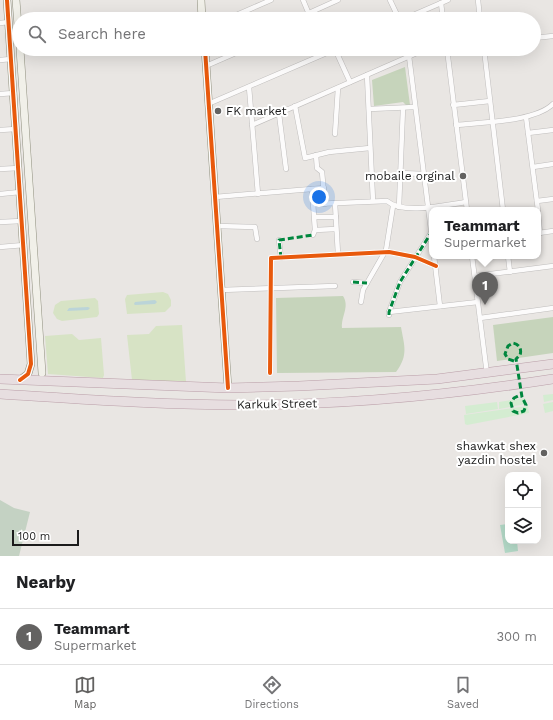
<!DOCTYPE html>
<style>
:root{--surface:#fff;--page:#f6f6f6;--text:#202124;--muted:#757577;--line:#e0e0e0;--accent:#636261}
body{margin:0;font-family:"Work Sans",sans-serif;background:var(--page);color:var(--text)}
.controls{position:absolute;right:12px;bottom:12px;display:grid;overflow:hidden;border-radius:8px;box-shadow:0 4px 16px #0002}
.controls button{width:36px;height:36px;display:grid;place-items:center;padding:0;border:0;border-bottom:1px solid var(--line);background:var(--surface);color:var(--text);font:20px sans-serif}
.scale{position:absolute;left:12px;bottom:10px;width:67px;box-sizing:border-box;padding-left:4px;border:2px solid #1b1b1b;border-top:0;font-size:11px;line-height:14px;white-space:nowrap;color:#1b1b1b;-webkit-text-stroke:3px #fff;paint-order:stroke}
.you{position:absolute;left:319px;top:197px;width:14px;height:14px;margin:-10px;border:3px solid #fff;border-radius:50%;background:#1a73e8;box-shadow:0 0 0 6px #1a73e833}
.badge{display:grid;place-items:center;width:26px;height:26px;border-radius:50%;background:var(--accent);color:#fff;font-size:13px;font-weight:700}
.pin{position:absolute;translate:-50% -33px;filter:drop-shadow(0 1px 2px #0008)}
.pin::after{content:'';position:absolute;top:21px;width:14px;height:12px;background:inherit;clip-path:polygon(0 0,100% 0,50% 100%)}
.popup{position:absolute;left:429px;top:207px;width:112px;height:52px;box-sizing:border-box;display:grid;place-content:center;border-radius:8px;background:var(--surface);filter:drop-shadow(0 1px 3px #0005);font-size:13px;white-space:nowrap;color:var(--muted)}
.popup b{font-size:15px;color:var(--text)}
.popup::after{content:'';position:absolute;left:50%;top:100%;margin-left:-8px;border:8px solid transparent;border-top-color:var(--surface)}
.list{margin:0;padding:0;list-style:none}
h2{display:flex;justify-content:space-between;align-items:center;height:52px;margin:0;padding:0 16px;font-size:17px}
h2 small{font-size:13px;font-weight:400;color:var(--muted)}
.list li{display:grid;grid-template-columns:26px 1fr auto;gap:12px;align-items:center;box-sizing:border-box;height:56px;padding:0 16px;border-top:1px solid var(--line)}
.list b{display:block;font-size:15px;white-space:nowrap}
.list p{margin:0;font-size:13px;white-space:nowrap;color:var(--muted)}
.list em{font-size:13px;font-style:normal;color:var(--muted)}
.icon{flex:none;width:22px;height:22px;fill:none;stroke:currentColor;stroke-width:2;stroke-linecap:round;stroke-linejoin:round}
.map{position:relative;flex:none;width:553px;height:556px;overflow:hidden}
.search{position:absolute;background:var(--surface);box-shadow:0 4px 16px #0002;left:12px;right:12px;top:12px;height:44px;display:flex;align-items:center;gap:10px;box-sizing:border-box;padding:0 14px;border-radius:22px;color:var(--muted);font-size:15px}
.sheet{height:108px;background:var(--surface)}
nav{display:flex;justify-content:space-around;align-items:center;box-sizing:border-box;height:56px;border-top:1px solid var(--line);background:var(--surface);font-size:11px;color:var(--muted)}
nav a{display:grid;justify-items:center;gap:2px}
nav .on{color:var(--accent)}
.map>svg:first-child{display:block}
</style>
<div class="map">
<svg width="553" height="556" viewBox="0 0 553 556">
<rect width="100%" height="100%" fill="#e9e6e3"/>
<!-- grass -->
<g fill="#d7e3c5">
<polygon points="163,292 168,294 171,300 171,306 165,312 127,314 125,299 127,295"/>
<polygon points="95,298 98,301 99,314 97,317 62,321 57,319 53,313 55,305 61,301"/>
<polygon points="182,325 186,382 132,380 127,335 149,334 156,326"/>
<polygon points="72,334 79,340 101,338 104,375 103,378 48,374 45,336"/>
</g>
<!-- forest -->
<g fill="#c6d4bb">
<polygon points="405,67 410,105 406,105 403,102 374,106 372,80"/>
<path d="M 343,296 C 350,307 341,316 342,328 L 401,327 C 404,345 409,355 396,372 L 277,373 L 276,298 Z"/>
<polygon points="553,317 553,353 497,361 493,325"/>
</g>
<!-- cemetery -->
<polygon fill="#c4d2c3" points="0,500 14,508 30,512 19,556 0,556"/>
<!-- park -->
<g fill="#d4ecd1">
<polygon points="553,394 553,400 544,402 543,395"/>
<polygon points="525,398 526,404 499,409 499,402"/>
<polygon points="497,402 498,409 466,414 465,406"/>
<polygon points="553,402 553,411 545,413 543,404"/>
<polygon points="528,406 529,413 467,425 465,424 464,415"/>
</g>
<!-- pitch -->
<polygon fill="#b4dac8" points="508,524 508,541 517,541 518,551 505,553 500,525"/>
<!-- water -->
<g fill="#bbd4d8">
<polygon points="155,300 157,302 155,304 135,305 134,304 135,302"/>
<polygon points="88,307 90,308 88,310 67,311 69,308"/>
</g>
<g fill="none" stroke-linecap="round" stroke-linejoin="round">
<!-- street casing -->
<g stroke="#bfbdbc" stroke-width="5.5">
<g id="street">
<polyline points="303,0 311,19"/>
<polyline points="390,0 399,19"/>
<polyline points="478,0 480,19"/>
<polyline points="441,3 443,19"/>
<polyline points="309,13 338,0"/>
<polyline points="227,19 271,0"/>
<polyline points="404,19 448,0"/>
<polyline points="0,23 9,22"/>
<polyline points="534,38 553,36"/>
<polyline points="335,49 350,82"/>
<polyline points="447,49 467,210"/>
<polyline points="484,49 503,210"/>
<polyline points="409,56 432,238"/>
<polyline points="0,60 11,59"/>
<polyline points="206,66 245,49"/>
<polyline points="367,75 373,201"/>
<polyline points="249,87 258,194"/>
<polyline points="0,94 14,93"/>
<polyline points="208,104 336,49"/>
<polyline points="453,105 490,101"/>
<polyline points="295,106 305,158 329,152 370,148"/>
<polyline points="369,109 415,107"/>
<polyline points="279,114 286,169"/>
<polyline points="526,117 538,210"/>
<polyline points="252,125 426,49"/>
<path d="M 456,125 C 482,122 535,122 553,104"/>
<polyline points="0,130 16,129"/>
<polyline points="528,133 553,130"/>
<polyline points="335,134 338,88"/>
<polyline points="316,155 317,168 322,172 325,204"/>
<polyline points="533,167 553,164"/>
<polyline points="0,169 19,168"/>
<polyline points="400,173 424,174"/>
<polyline points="312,189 315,230 313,235"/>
<polyline points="0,194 20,192"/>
<polyline points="215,197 324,188"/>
<polyline points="537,201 553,199"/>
<polyline points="335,203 338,254"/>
<path d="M 314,204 L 387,201 C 403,215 445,205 466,202"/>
<polyline points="399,207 403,108"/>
<polyline points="538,213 540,233"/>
<polyline points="315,217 336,217"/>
<polyline points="0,222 22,221"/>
<polyline points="217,226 255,227 257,239"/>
<polyline points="315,230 336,229"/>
<polyline points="539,233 553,231"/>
<polyline points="279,240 281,258"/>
<polyline points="0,247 24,245"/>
<polyline points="434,256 440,306"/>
<polyline points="472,256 487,374"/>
<polyline points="508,256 510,272"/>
<polyline points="475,276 553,266"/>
<polyline points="353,282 367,283"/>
<polyline points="221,290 335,286"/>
<polyline points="361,302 363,290 386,250 393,206"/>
<polyline points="389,312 478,302"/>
<polyline points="389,315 389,312 400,282 431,233"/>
<polyline points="480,318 553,308"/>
<polyline points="270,373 271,258 389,252 415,257 436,266"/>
</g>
</g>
<!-- secondary casing -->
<g stroke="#8f8f7e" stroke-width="8">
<g id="secondary">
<polyline points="7,0 31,364 28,374 20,380"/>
<polyline points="16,0 19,39"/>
<polyline points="201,0 202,19"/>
<polyline points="20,49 42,373"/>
<polyline points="205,49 228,388"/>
</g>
</g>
<!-- highway casing -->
<g stroke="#ba9ea8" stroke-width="10">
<g id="highway">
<polyline points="0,379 228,388 299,386 437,379 553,364"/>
<path d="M 0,394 C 81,399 162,405 242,405 C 347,405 450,395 553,379"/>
</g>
</g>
<!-- street -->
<use href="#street" stroke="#fcfbfb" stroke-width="4.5"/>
<!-- secondary -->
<use href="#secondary" stroke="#f1f0e9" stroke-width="7"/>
<!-- highway -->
<use href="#highway" stroke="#e7dee0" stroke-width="9"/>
<!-- quiet -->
<g stroke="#00873e" stroke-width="3" stroke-dasharray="6 3" stroke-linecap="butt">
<polyline points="281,258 279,240 313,235"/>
<polyline points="353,282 367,283"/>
<polyline points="389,315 389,312 400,282 431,233"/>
<path d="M 514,361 L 508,359 L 505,354 L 508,346 L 513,343 C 519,344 522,349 520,355 L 516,359 L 522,397 L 526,405 L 524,411 L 518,413 L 513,411 L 511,403 L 514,398 L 520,395"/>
</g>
<!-- cycleway casing -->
<g stroke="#fff" stroke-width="6">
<g id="cycleway">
<polyline points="7,0 31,364 28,374 20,380"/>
<polyline points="205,49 228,388"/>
<polyline points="270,373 271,258 389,252 415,257 436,266"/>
</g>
</g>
<!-- cycleway -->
<use href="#cycleway" stroke="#e8590c" stroke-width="4"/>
</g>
<!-- markers -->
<g fill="#636261" stroke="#fff" stroke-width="1.5">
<circle cx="218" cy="111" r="4"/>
<circle cx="463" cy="176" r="4"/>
<circle cx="544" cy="453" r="4"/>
</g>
<g text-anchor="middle" stroke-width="4" stroke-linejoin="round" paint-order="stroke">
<!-- poi labels -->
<g font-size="12" fill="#1b1b1b" stroke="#fff" text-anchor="end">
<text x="226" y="115" text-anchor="start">FK market</text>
<text x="455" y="180">mobaile orginal</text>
<text x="536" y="450">shawkat shex<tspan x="536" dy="14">yazdin hostel</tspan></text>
</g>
<!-- street labels -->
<g font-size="12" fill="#1b1b1b" stroke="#fff">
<text transform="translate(277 404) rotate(-1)" y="4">Karkuk Street</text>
</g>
</g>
</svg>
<div class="controls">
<button><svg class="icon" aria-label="locate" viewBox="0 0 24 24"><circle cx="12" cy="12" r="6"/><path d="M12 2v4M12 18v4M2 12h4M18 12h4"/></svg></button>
<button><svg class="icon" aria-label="layers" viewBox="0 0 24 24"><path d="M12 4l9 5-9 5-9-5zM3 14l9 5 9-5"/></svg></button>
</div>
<div class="scale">100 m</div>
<div class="you"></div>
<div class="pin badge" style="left:485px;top:305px">1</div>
<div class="popup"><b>Teammart</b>Supermarket</div>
<div class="search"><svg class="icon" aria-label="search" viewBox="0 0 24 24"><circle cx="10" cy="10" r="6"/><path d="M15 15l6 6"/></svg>Search here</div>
</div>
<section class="sheet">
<h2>Nearby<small></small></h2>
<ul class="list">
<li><span class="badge">1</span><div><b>Teammart</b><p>Supermarket</p></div><em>300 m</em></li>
</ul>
</section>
<nav>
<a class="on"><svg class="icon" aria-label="map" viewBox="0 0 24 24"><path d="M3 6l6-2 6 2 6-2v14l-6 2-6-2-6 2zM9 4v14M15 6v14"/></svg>Map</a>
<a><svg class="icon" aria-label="directions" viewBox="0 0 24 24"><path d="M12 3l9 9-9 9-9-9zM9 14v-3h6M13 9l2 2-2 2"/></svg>Directions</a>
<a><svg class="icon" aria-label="saved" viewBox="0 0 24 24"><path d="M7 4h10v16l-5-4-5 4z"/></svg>Saved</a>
</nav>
